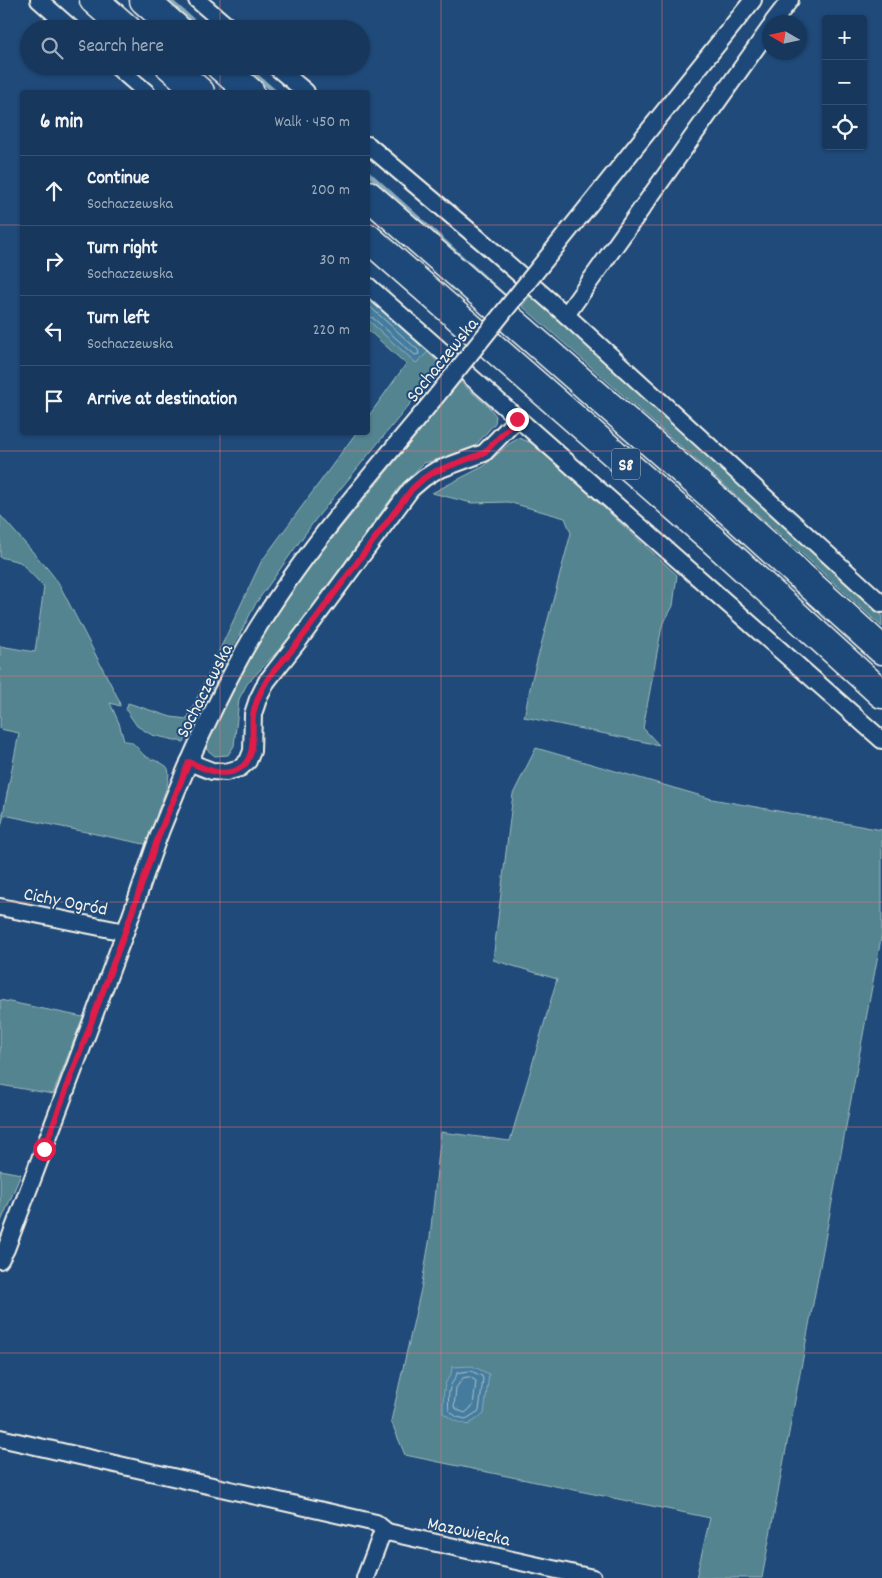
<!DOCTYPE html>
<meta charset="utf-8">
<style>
:root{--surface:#17385c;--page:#244365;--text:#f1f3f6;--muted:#9eacbb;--line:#365272}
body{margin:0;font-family:Dekko,sans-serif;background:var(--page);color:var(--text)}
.controls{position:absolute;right:15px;top:15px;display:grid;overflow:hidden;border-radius:5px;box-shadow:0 1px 4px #0004}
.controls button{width:45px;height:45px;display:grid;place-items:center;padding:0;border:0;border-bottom:1px solid var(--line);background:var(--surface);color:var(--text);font:25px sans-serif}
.compass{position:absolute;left:762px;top:15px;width:45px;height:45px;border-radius:50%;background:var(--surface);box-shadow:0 1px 4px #0004;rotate:279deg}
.stop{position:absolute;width:15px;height:15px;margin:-11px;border:4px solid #e11d48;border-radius:50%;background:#fff}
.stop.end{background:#e11d48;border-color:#fff;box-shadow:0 1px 5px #0008}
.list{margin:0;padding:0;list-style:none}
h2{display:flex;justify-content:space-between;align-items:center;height:65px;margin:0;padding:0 20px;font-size:21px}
h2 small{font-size:16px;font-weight:400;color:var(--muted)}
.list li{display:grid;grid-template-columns:32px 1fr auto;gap:15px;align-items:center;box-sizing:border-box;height:70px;padding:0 20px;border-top:1px solid var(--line)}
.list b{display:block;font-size:19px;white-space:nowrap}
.list p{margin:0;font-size:16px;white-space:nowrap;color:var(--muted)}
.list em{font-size:16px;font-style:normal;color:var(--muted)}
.icon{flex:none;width:28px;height:28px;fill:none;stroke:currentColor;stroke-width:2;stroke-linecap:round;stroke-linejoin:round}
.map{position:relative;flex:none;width:882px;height:1578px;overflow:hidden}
.search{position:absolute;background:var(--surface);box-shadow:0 1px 4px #0004;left:20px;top:20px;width:350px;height:55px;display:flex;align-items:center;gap:12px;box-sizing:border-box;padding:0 18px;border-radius:28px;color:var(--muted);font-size:19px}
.panel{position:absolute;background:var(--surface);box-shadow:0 1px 4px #0004;left:20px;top:90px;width:350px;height:345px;border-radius:5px}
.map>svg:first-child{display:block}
</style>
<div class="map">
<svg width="882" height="1578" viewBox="0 0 882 1578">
<rect width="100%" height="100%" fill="#1f4a7a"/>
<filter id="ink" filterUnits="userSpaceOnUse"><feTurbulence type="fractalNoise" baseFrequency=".02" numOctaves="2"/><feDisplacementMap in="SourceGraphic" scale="10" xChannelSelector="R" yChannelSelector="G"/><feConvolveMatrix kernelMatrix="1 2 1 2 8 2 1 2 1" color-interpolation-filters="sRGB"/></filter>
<g filter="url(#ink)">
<!-- green -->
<g fill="#528490" stroke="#a3babc">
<polygon points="531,295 882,615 882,627 800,552 522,306"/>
<polygon points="368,320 416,363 428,352 441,366 315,520 256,603 184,742 152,735 137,726 126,710 128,703 171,717 187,719 261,562 356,433 368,432 368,417 406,364 368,330"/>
<polygon points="460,382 489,407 496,416 495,423 474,447 464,453 424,463 401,485 288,640 247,684 239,699 234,746 228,755 215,756 206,749 207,737 264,630 304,573"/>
<polygon points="519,438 534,444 677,575 673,606 662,626 643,728 659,745 524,717 532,679 571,533 565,518 508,502 472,503 432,493 484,466 509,444"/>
<path d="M 0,515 L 47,568 L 58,582 L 119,700 L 120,706 L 110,703 L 119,723 L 124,741 C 135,740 137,750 145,756 C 151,760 160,761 166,766 C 175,773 160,804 157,813 L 158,816 L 149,845 L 4,815 L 0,830 L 0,814 L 3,814 L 19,733 L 0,729 L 0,646 L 35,652 L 44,587 L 20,562 L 0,557 Z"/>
<polygon points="536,748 712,799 882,830 882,933 762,1578 696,1578 710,1518 405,1455 391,1421 421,1289 430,1237 441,1132 510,1141 557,979 493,960 513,794"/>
<polygon points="0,1000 83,1017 53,1094 0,1085"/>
<polygon points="0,1170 21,1174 0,1224"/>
</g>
<!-- water -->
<g fill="#447c9e" stroke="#8aabbc">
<polygon points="368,298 428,352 416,363 368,320"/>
<path d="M 472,1366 L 489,1374 L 484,1414 L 468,1425 L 455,1421 L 443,1413 C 443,1405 443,1389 446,1382 C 450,1375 451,1378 452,1367 Z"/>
</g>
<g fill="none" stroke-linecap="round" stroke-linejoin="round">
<!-- shore -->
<g stroke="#aec2ca" stroke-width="1">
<polyline points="368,305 418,350 419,354 415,355 373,318 368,316"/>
<path d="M 471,1371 L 482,1376 L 483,1379 L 479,1411 L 466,1419 L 457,1417 L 449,1411 C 448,1405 448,1391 451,1385 C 453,1380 456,1379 457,1373 Z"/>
<polygon points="470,1377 476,1381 473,1406 465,1413 460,1411 454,1407 456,1388 463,1378"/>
</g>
<!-- stream -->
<g stroke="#8aabbc" stroke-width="4.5">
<polyline points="169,0 202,29"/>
<polyline points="245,66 275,92"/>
<polyline points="368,173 510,301"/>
</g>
<!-- minor casing -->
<g stroke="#f4f1e8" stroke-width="20">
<g id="minor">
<polyline points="39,0 72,29"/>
<polyline points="197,0 231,29"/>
<polyline points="773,22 790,0"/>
<polyline points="116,66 146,92"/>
<polyline points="275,66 306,92"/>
<polyline points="368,145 485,244 566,315 882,604"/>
<polyline points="550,254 753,0"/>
<polyline points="368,286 882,740"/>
<polyline points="566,315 770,28"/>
<polyline points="189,762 212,771 226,772 240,768 248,761 252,751 253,714 258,699 267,681 300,639 411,489 424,478 435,471 484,453 517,419"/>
<polyline points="0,907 125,932"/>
<path d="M 0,1260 L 6,1249 C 46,1144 85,1040 124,935 C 137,900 148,864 161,830 C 185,768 213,707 245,649 C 298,556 371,476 438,394"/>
<polyline points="0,1438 376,1523 387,1532"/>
<polyline points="365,1578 381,1536 387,1532 593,1578"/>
</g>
</g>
<!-- motorway casing -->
<g stroke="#f4f1e8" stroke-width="31">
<g id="motorway">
<polyline points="94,0 127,29"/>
<polyline points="144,0 177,29"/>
<polyline points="170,66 200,92"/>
<polyline points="220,66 250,92"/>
<polyline points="368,195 736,517 882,650"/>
<polyline points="368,238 712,539 882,694"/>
</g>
</g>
<!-- minor -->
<use href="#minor" stroke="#1f4a7a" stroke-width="16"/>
<!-- motorway -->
<use href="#motorway" stroke="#1f4a7a" stroke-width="28"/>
<!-- minor-bridge casing -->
<g stroke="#f4f1e8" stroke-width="20" stroke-linecap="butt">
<polyline id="minor-bridge" points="438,394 550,254"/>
</g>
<!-- minor-bridge -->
<use href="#minor-bridge" stroke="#1f4a7a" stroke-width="16"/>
</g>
</g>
<g fill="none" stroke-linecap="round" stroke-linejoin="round" filter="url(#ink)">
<!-- route -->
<path stroke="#e11d48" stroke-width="6" d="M 44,1149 L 125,932 L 160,832 L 189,762 C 205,769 227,780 243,766 C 257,753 251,732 253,715 C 255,704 261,690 267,680 C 278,665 292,651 303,636 C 339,587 375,538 412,489 L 424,478 L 436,471 L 484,453 L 517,419"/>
</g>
<!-- grid -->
<path fill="none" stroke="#e27875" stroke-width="1" stroke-opacity="0.55" d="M 220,0 L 220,29M 441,0 L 441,1578M 662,0 L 662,1578M 220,66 L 220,92M 0,225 L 22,225M 368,225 L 882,225M 220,432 L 220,1578M 0,451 L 882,451M 0,676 L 882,676M 0,902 L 882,902M 0,1127 L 882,1127M 0,1353 L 882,1353"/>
<g text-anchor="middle" stroke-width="4" stroke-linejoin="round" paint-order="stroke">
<!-- shield labels -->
<rect fill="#1f4a7a" stroke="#b4bfc7" stroke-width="1" x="612" y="448.5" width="28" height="31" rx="4"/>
<g font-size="18" font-weight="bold" fill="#f4f1e8">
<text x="626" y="470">S8</text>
</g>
<!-- street labels -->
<g font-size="19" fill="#f4f1e8" stroke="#1f4a7a">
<text transform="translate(441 359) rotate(-51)" y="7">Sochaczewska</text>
<text transform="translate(203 690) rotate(-63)" y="7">Sochaczewska</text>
<text transform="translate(66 900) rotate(11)" y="7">Cichy Ogród</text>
<text transform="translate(469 1530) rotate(12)" y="7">Mazowiecka</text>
</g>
</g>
</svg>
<div class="controls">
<button>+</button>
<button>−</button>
<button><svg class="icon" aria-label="locate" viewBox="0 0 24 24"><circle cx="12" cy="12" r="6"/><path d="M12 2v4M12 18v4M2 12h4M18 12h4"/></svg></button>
</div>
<svg class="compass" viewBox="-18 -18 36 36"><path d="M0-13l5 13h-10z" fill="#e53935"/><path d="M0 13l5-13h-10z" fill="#9eacbb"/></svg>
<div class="stop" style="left:44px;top:1149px"></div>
<div class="stop end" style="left:517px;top:419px"></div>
<div class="search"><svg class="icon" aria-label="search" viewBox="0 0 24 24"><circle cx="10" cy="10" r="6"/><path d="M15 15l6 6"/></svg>Search here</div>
<section class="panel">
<h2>6 min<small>Walk · 450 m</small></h2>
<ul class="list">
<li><svg class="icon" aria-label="ahead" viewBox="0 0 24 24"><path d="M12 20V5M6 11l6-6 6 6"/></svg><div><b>Continue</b><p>Sochaczewska</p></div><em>200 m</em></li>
<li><svg class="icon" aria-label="right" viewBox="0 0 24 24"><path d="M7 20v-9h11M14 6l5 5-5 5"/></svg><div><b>Turn right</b><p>Sochaczewska</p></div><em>30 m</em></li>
<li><svg class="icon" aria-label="left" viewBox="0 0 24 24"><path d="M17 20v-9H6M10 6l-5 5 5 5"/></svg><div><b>Turn left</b><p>Sochaczewska</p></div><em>220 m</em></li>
<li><svg class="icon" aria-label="arrive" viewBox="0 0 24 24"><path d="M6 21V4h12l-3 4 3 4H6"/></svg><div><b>Arrive at destination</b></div></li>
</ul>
</section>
</div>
